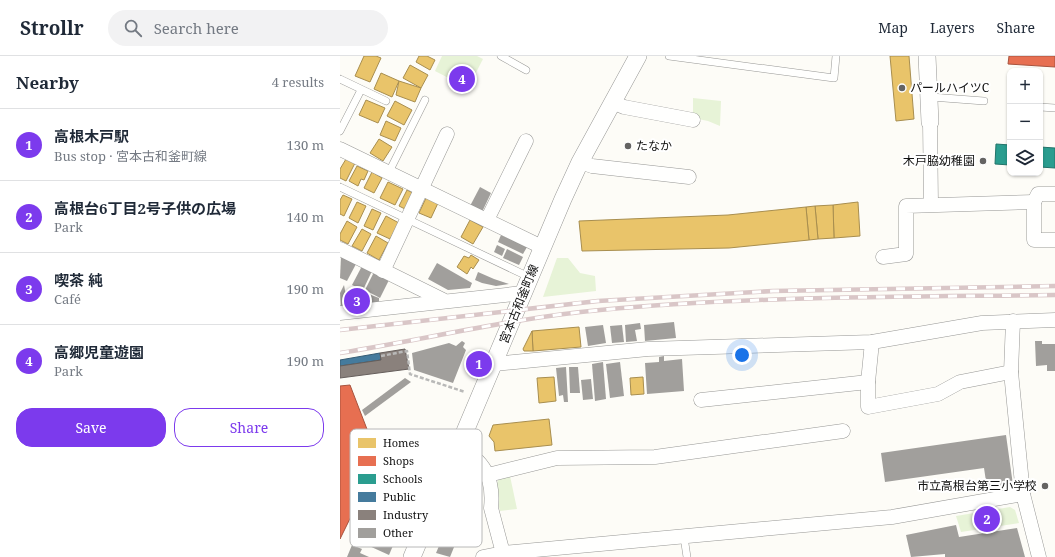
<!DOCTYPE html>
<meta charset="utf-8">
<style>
:root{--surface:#fff;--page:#f2f2f3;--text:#1f2937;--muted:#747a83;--line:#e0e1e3;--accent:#7c3aed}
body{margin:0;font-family:"Noto Serif","Noto Sans JP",serif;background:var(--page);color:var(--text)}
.controls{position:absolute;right:12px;top:12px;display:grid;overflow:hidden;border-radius:8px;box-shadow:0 1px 3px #0004}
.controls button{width:36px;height:36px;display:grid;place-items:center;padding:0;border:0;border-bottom:1px solid var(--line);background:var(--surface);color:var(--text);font:20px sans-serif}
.you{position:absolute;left:402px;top:299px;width:14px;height:14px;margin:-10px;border:3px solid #fff;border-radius:50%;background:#1a73e8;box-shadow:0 0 0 6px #1a73e833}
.badge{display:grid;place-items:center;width:26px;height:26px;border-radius:50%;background:var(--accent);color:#fff;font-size:13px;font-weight:700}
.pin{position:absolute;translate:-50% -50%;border:2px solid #fff;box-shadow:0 1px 4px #0006}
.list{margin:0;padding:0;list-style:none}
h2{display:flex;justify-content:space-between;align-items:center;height:52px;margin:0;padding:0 16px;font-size:17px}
h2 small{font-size:13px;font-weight:400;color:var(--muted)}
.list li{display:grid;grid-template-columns:26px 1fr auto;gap:12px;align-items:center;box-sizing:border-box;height:72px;padding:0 16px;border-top:1px solid var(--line)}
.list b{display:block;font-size:15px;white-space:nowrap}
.list p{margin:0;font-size:13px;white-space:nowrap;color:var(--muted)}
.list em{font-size:13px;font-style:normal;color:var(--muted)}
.actions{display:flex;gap:8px;padding:12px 16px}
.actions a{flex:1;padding:9px 0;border:1px solid var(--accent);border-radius:16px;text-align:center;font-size:14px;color:var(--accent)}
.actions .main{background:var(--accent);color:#fff}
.icon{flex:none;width:22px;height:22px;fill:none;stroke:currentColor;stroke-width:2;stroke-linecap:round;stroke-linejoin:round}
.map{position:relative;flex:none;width:715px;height:501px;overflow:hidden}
header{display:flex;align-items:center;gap:24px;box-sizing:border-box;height:56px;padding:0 20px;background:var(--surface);border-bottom:1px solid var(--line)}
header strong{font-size:19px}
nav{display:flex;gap:22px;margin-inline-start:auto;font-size:14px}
.search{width:280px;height:36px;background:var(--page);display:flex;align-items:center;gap:10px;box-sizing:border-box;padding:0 14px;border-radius:22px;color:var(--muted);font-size:15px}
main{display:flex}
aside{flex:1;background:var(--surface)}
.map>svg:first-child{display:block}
</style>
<header>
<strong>Strollr</strong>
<div class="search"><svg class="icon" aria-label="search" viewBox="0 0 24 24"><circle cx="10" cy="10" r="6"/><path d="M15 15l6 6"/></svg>Search here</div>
<nav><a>Map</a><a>Layers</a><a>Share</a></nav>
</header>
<main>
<aside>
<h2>Nearby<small>4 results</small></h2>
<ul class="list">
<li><span class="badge">1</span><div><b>高根木戸駅</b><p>Bus stop · 宮本古和釜町線</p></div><em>130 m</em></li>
<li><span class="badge">2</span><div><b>高根台6丁目2号子供の広場</b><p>Park</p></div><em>140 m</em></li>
<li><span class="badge">3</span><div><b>喫茶 純</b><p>Café</p></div><em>190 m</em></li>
<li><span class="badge">4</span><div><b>高郷児童遊園</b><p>Park</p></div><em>190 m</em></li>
</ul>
<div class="actions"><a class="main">Save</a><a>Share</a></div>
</aside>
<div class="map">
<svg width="715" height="501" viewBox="0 0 715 501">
<rect width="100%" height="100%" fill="#fdfcf7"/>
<!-- green -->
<g fill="#e7f3d7">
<polygon points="102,0 137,0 143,3 128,32 95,15"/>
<polygon points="353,42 381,45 380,70 368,65 353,62"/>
<polygon points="217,202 228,202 240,217 255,220 256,235 203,241"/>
<polygon points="170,420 177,453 160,455 155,435 158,424"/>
<polygon points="670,451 675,454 679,467 621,476 616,460"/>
</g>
<!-- homes -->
<g fill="#e9c46a" stroke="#a88e4f">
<polygon points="24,0 36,0 41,2 30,26 15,20"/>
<polygon points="79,0 87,0 95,4 90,14 76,6"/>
<polygon points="550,0 569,0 574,63 556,65"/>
<polygon points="70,9 88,19 81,32 63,22"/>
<polygon points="41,17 59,25 52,41 34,33"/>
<polygon points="59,25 81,32 75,46 56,39"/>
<polygon points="26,44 45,52 38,67 19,59"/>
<polygon points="55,45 72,54 64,69 47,60"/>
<polygon points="46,65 61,72 55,85 40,79"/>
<polygon points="39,83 52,91 43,105 30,97"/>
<polygon points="6,103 15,107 6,125 0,122 0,113"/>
<polygon points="17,110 28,115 24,124 21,123 18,130 9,125"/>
<polygon points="32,116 42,122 34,137 24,132"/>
<polygon points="48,126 63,133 55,149 40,142"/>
<polygon points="67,134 75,138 67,154 59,150"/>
<polygon points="3,139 12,143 4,160 0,158 0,144"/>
<polygon points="86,142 98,147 91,162 79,157"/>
<polygon points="17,146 26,150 18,167 9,162"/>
<polygon points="518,146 520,180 494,182 493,149"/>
<polygon points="493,149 494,182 478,183 475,150"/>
<polygon points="475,150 478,183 469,184 466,151"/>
<polygon points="466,151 469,184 389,192 242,195 239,165 388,159"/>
<polygon points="32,153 41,157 33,174 24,170"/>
<polygon points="46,160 59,167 50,183 37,177"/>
<polygon points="130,164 143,171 133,188 121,181"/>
<polygon points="7,165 17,171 8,188 0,184 0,178"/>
<polygon points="22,173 31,178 22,195 12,190"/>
<polygon points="36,180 48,187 39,204 27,197"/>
<polygon points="131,199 139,204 133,213 131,211 127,218 117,211 124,200 129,202"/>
<polygon points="239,271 241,291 193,295 192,275"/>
<polygon points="192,275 193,295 184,295 183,293"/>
<polygon points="214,321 216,345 199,347 197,322"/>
<polygon points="303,321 304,338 291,339 290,322"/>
<polygon points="209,363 212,389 155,395 154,386 149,380 153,369"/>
</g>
<!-- shops -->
<g fill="#e76f51" stroke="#a7533e">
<polygon points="669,0 715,0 715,11 668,8"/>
<polygon points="15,235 16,239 25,238 26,247 8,250 6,236"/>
<polygon points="10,329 30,381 44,389 48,385 74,398 72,404 80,408 63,446 26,430 0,483 0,330"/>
</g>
<!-- schools -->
<g fill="#2a9d8f" stroke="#227369">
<polygon points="656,88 670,89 670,109 655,108"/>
<polygon points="700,91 715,92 715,112 700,111"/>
</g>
<!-- public -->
<polygon fill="#457b9d" stroke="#355b73" points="40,297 41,304 0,310 0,304"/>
<!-- industry -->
<polygon fill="#8a817c" stroke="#665f5c" points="65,293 69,313 0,322 0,310 41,304 40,297"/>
<!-- building -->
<g fill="#a19f9c">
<polygon points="140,131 151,137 142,156 130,150"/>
<polygon points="161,179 187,191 183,198 158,186"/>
<polygon points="157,189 165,193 162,200 154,196"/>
<polygon points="167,193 183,201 179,209 163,202"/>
<polygon points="1,201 16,208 7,225 0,222"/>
<polygon points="97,207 132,227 130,232 108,234 88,223"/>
<polygon points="22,210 32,215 23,234 12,229"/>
<polygon points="34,216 49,224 40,242 25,234"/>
<polygon points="138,216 154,223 169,228 156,230 142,227 135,224"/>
<polygon points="4,229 8,250 1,252 0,237"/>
<polygon points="26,237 39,242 39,246 28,247"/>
<polygon points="334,266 336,282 305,285 304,269"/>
<polygon points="300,267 301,273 295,274 297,285 286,286 285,269"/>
<polygon points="263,269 266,287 248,290 245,271"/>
<polygon points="282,269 284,286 272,287 270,270"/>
<polygon points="122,285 125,287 123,291 126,294 113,327 74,314 72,297 109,287 116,290"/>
<polygon points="695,285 702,285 702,288 715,288 715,315 707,315 707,309 696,310"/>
<polygon points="324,300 324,305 342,303 344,335 307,338 305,307 319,306 319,301"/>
<polygon points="263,306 266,343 255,345 252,308"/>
<polygon points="280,306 284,340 270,342 266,308"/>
<polygon points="226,311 228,346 224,346 223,339 219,340 216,312"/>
<polygon points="229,311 238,311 240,337 230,337"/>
<polygon points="65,322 71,326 25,360 22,354"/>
<polygon points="251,323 253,343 243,344 241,324"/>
<polygon points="666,379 673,429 647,432 644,412 545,426 541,397"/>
<polygon points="29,456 61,471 49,499 16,484"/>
<polygon points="108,469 121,474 110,501 96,497"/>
<polygon points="616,469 619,481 677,472 685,501 605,501 605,498 571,501 566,479"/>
<polygon points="12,489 22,493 20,497 29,501 7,501"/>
</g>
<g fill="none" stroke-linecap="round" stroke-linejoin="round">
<!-- service casing -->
<g stroke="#979795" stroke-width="8">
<g id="service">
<polyline points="161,0 186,14"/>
<polyline points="329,0 494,22 496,0"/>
<polyline points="0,23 46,45"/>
<polyline points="591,41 644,45"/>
<polyline points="700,51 715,52"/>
<polyline points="0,75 21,34"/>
<polyline points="49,116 85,44"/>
<polyline points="0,131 189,221"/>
<polyline points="344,481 347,501"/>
</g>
</g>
<!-- minor casing -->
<g stroke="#979795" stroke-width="15">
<g id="minor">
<polyline points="272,46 284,51 353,64"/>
<polyline points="590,66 591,148"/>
<polyline points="0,93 202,191"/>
<polyline points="240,106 252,110 349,121"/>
<polyline points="694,146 698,138 715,138"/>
<polyline points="147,164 186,85"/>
<polyline points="0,193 103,244"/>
<polyline points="543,201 566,198 566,150 694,146 694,184 715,184"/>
<polyline points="43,215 107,78"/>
<polyline points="0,257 183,237"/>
<polyline points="673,265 671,316 683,438 699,501"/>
<polyline points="532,286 528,326 528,351 598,338 620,326 671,316"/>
<polyline points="154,308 308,293 532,286 642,267 715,264"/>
<polyline points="361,344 528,326"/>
<path d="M 118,393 C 144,402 154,424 151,452 L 164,501"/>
<polyline points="148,419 217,402 315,401 503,375"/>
<polyline points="143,501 163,497 552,461 683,438"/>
</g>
</g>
<!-- tertiary casing -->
<g stroke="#979795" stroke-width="18">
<g id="tertiary">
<polyline points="587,0 590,66"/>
<polyline points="72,501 223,143 240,106 298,0"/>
</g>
</g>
<!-- path -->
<polyline stroke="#b9b9b8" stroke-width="2.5" stroke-dasharray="4 2" stroke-linecap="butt" points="41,300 67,295 70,318 125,336"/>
<!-- service -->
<use href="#service" stroke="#fffffe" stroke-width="7"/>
<!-- minor -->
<use href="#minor" stroke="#fffffe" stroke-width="14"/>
<!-- tertiary -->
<use href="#tertiary" stroke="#fffffe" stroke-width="17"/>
<!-- rail casing -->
<g stroke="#d9c6c7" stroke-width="4.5">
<g id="rail">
<polyline points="0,274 258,245 433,235 715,230"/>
<path d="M 0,297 C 87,283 173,262 260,254 C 411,240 564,241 715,239"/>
</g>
</g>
<!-- rail -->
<use href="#rail" stroke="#fff" stroke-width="3" stroke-dasharray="9" stroke-linecap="butt"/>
</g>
<!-- markers -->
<g fill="#646362" stroke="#fff" stroke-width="1.5">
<circle cx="562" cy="32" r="4"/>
<circle cx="288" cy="90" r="4"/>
<circle cx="643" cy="105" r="4"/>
<circle cx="705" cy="430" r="4"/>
</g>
<g text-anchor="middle" stroke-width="4" stroke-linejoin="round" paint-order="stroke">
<!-- poi labels -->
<g font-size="12" fill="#111" stroke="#fff" text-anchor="start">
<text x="570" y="36">パールハイツC</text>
<text x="296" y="94">たなか</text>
<text x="635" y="109" text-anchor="end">木戸脇幼稚園</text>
<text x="697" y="434" text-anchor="end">市立高根台第三小学校</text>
</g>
<!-- street labels -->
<g font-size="12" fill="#111" stroke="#fff">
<text transform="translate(179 248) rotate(-68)" y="4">宮本古和釜町線</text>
</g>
</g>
<!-- legend -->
<rect x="10" y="373" width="132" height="118" rx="6" fill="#fff" stroke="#b8b8b8" stroke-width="1"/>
<rect x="18" y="382" width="18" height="10" fill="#e9c46a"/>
<rect x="18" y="400" width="18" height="10" fill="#e76f51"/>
<rect x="18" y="418" width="18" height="10" fill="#2a9d8f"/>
<rect x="18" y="436" width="18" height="10" fill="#457b9d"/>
<rect x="18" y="454" width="18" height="10" fill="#8a817c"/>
<rect x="18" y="472" width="18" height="10" fill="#a19f9c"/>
<g font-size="11" fill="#111">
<text x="43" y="391">Homes</text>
<text x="43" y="409">Shops</text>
<text x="43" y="427">Schools</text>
<text x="43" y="445">Public</text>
<text x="43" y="463">Industry</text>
<text x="43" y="481">Other</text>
</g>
</svg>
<div class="controls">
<button>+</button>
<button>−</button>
<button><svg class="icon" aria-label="layers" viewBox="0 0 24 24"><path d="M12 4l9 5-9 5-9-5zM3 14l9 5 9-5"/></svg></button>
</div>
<div class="you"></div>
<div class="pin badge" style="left:139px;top:308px">1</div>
<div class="pin badge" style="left:647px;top:463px">2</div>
<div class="pin badge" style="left:17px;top:245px">3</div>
<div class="pin badge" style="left:122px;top:23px">4</div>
</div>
</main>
